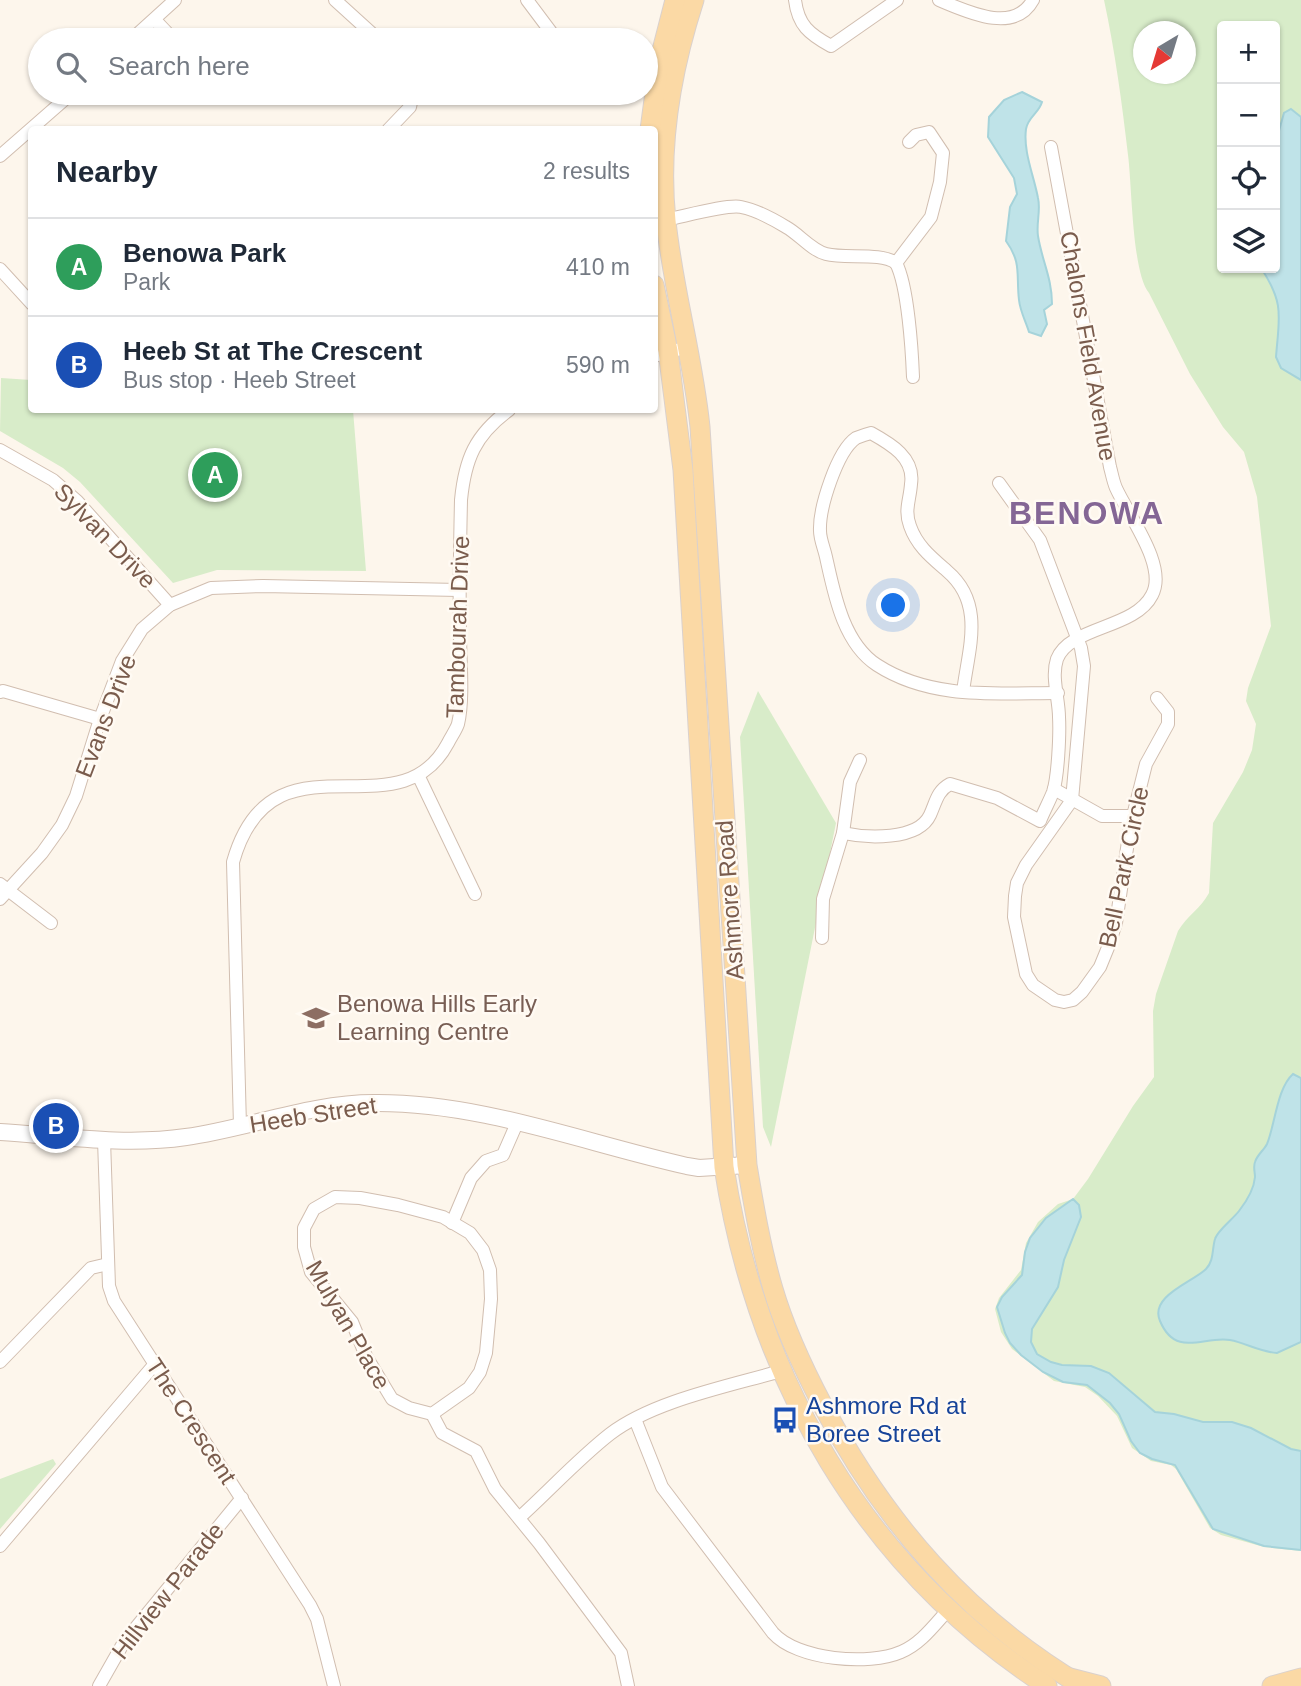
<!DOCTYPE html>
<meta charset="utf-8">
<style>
:root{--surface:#fff;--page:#f6f6f7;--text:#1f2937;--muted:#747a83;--line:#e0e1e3;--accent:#e76f51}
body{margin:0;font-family:Arial,sans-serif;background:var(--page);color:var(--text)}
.controls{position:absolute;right:21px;top:21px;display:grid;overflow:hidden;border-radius:7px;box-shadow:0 2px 5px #0004}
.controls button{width:63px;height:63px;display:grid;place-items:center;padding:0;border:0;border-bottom:2px solid var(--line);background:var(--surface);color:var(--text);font:35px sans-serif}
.compass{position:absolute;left:1133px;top:21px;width:63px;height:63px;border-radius:50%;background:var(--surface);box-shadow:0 2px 5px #0004;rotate:218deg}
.you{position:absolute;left:894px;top:606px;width:24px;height:24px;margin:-18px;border:5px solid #fff;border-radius:50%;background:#1a73e8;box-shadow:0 0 0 10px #1a73e833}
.badge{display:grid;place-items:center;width:46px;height:46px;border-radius:50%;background:var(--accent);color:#fff;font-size:23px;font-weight:700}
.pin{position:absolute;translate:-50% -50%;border:4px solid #fff;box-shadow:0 2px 7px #0006}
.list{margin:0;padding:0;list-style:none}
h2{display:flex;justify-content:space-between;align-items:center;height:91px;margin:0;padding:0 28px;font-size:30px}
h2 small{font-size:23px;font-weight:400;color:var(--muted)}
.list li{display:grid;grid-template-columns:46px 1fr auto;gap:21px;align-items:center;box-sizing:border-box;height:98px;padding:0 28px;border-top:2px solid var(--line)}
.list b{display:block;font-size:26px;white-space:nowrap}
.list p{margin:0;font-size:23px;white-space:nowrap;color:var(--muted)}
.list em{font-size:23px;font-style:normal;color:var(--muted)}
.icon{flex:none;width:38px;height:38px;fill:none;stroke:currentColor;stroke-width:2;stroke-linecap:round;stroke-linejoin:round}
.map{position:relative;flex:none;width:1301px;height:1686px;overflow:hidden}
.search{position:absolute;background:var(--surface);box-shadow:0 2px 5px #0004;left:28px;top:28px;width:630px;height:77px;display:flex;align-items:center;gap:18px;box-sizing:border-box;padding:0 24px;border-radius:38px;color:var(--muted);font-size:26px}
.panel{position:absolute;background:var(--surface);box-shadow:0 2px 5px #0004;left:28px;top:126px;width:630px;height:287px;border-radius:7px}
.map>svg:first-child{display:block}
</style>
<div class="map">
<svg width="1301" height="1686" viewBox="0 0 1301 1686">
<rect width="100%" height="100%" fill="#fdf6ec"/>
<!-- green -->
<g fill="#d8ecc9" fill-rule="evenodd">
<path d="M 1104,0 L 1301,0 L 1301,1551 L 1264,1547 L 1221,1535 L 1210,1528 L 1176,1469 L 1171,1465 L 1151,1461 L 1132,1448 L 1117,1416 L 1098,1396 L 1085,1387 L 1054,1381 L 1012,1349 L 1001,1332 L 995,1309 L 999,1298 L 1021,1270 L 1026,1243 L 1038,1222 L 1058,1204 L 1073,1199 L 1088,1179 L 1133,1106 L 1154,1077 L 1153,1011 L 1156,994 L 1178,931 C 1187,916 1201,908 1209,893 L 1213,823 L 1243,772 L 1252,750 L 1256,724 L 1246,701 L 1248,688 L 1271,626 L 1257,497 L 1244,452 L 1223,427 L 1190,374 L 1149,293 C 1132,273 1132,185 1128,155 C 1122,103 1115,51 1104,0 ZM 1222,26 L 1275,26 L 1275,268 L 1222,268 ZM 1144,32 L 1186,32 L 1186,74 L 1144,74 Z"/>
<polygon points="1,378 31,380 32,410 353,410 366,571 217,570 173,583 80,482 63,468 0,431"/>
<polygon points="758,691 836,823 771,1147 763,1127 740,737"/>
<polygon points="53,1459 56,1464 0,1529 0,1479"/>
</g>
<!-- water -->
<g fill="#bfe3e8" stroke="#a5d3da" stroke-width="2">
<path d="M 1022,92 L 1042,102 C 1039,113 1028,117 1026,129 C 1023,152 1034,176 1038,198 C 1041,210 1036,223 1038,236 C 1042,261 1052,278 1052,304 L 1044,310 L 1047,324 L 1041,336 L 1029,332 C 1026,322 1020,311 1019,300 C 1016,275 1022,263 1006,241 L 1010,207 L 1017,194 L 1014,178 L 988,137 L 989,117 L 1004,100 Z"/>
<path d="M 1291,109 L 1301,117 L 1301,380 L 1281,368 L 1276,357 C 1279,317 1285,304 1261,268 L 1275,268 L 1275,145 L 1284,113 Z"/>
<path d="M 1293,1074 L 1301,1078 L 1301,1342 L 1277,1353 C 1260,1352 1246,1343 1230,1340 C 1205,1335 1176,1359 1160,1321 C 1149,1296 1193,1282 1206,1269 C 1214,1261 1212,1249 1215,1239 C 1217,1231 1233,1219 1239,1211 C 1246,1202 1254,1189 1255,1177 C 1255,1172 1253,1167 1255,1162 C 1257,1155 1264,1150 1267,1144 C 1275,1125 1277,1088 1293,1074 Z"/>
<polygon points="1073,1199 1079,1205 1081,1217 1064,1260 1058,1287 1032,1329 1031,1342 1037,1354 1051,1362 1062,1365 1091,1366 1109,1373 1155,1412 1174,1414 1203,1422 1232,1422 1251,1428 1291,1449 1301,1451 1301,1550 1264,1546 1213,1529 1175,1465 1152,1459 1140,1453 1131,1441 1119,1414 1110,1403 1087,1385 1063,1382 1043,1372 1021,1355 1010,1343 1005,1333 997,1307 1002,1297 1022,1275 1025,1252 1030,1238 1046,1218"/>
</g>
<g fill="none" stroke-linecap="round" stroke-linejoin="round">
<!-- minor casing -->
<g stroke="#d1beb0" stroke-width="14">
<g id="minor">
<polyline points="335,0 379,40"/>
<polyline points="527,0 557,40"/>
<path d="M 795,0 C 798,25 809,34 831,46 L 897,0"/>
<path d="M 939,0 C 966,11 1014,35 1033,0"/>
<polyline points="155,20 174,40"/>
<polyline points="131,40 175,0"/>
<polyline points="388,130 410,107 413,93"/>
<polyline points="0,156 72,93"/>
<path d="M 665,220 C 682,217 727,204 741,207 C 756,210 773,219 786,227 C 799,234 811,250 826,254 C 846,259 880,252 896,263"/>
<polyline points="896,263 931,217 940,182 943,153 929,132 916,135 909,142"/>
<path d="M 896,263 C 908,286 912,351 913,377"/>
<polyline points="0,269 32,304"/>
<polyline points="654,356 688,347"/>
<polyline points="0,450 53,480 77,501 170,605"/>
<polyline points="999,483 1040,540 1081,648 1084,666 1072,800 1026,865 1017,883 1015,896 1014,917 1026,974 1033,985 1055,1000 1064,1002 1073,1000 1082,992 1100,967 1109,945 1116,923 1130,828 1146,764 1168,724 1168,712 1157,698"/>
<polyline points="0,692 3,691 100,719"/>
<path d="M 963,692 C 968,650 986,604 947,571 C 931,557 917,546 910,526 C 904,510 910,500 911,484 C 915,458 891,444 871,433 C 867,434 861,436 856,438 C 837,451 819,508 820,531 C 820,539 824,548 826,557 C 834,593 843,643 877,665 C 931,700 996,693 1058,693"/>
<polyline points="419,777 475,894"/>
<polyline points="1054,789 1102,816 1133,816"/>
<path d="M 843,833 C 866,838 918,841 930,815 C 936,802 937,791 950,784 L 997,798 L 1040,821 C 1044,811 1049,802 1053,792 C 1058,777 1060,734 1059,717 C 1059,699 1051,677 1057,659 C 1070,626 1135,629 1152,595 C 1168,566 1128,515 1116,488 C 1113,481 1112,474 1110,467 L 1051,147"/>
<polyline points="0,884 51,923"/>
<polyline points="0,899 42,853 62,825 76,796 100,719 122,661 142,629 170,605 211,588 263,586 459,590"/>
<polyline points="822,938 823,899 843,833 850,782 860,760"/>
<path d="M 240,1126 L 233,862 C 272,724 398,838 448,743 C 451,737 456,730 458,724 C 464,699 460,659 460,633 C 459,589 460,545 461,500 C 465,459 475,435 509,410"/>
<polyline points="104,1140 109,1286 114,1301 310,1605 317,1619 334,1686"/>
<polyline points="452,1223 471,1178 486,1161 503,1155 517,1123"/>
<polyline points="0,1362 91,1268 108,1264"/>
<polyline points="432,1414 469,1388 480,1372 486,1353 491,1299 490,1270 483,1250 470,1233 443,1217 398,1205 360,1198 335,1197 314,1209 304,1228 304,1247 311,1272 352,1322 366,1356 392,1399 409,1408 432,1414 442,1433 476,1451 495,1489 539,1543 621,1653 628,1686"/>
<path d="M 635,1419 L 662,1487 L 773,1633 C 797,1660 869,1666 901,1652 C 921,1644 935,1624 949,1609"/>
<path d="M 519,1518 C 550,1490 578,1459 610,1434 C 653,1401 729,1386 781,1371"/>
<polyline points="0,1546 154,1365"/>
<polyline points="99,1686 124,1642 242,1498"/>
</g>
</g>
<!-- tertiary casing -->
<g stroke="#d1beb0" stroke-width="18">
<path id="tertiary" d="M 0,1132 C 61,1136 125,1146 186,1137 C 249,1128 311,1103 374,1103 C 481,1102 584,1143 687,1166 L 699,1168 L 747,1165"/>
</g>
<!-- primary casing -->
<g stroke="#dad1cd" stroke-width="21">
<g id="primary">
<path d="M 694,0 C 671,71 658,146 666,221 C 673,290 693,357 700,427 L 747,1165 C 754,1207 761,1248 773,1289 C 785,1330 803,1368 823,1406 C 885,1523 967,1618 1082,1686"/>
<polyline points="650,130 659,62 675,0"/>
<path d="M 654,285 L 668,351 L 683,470 L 724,1167 C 757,1380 864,1567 1047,1686"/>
<polyline points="1070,1678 1101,1686"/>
<polyline points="1272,1686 1301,1678"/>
</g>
</g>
<!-- minor -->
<use href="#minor" stroke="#fff" stroke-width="12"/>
<!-- tertiary -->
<use href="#tertiary" stroke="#fff" stroke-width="16"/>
<!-- primary -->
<use href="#primary" stroke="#fbd9a5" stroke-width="19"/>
</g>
<!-- icons -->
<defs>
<g id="school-bare" transform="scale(2.1)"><path d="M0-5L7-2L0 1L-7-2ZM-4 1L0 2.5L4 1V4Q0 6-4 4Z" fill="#8d6e63" stroke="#fffaf3" stroke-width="2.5" paint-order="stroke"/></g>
<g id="bus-bare" transform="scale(2.1)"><path d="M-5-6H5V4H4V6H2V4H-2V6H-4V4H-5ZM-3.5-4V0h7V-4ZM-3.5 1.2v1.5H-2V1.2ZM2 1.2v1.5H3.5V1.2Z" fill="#1a4fb4" stroke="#fffaf3" stroke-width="2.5" paint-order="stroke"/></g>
</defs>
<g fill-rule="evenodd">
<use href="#school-bare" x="316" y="1018"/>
<use href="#bus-bare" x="785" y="1420"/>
</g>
<g text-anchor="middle" stroke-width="5" stroke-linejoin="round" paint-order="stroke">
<!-- street labels -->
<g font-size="24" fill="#7a5c4d" stroke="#fffaf3">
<text transform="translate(1088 346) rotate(80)" y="8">Chalons Field Avenue</text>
<text transform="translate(105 536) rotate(46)" y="8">Sylvan Drive</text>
<text transform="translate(458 627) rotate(-88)" y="8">Tambourah Drive</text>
<text transform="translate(106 716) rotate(-69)" y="8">Evans Drive</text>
<text transform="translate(1124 867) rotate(-78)" y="8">Bell Park Circle</text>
<text transform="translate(730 900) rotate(-94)" y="8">Ashmore Road</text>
<text transform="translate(313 1115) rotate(-9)" y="8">Heeb Street</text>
<text transform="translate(348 1325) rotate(60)" y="8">Mulyan Place</text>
<text transform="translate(191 1421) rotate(57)" y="8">The Crescent</text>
<text transform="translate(168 1591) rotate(-52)" y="8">Hillview Parade</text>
</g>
<!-- education labels -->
<g font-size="24" fill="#785e54" stroke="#fffaf3" text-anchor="start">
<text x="337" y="1012">Benowa Hills Early<tspan x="337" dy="28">Learning Centre</tspan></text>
</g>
<!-- transit labels -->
<g font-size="24" fill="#164399" stroke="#fffaf3" text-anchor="start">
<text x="806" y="1414">Ashmore Rd at<tspan x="806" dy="28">Boree Street</tspan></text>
</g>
<!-- district labels -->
<g font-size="32" font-weight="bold" letter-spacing="2" fill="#846695" stroke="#fffaf3">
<text x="1087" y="524">BENOWA</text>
</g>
</g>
</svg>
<div class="controls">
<button>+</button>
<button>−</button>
<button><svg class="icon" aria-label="locate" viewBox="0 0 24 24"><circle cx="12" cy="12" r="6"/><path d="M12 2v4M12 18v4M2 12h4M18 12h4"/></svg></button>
<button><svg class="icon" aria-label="layers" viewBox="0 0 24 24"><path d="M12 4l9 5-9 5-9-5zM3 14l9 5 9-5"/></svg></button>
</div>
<svg class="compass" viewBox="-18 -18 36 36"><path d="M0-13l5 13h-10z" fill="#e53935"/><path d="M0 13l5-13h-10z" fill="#747a83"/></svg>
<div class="you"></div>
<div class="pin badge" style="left:215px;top:475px;background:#2e9e5b">A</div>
<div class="pin badge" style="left:56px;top:1126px;background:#1a4fb4">B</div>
<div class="search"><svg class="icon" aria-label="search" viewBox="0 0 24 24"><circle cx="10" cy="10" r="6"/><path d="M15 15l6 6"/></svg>Search here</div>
<section class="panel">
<h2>Nearby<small>2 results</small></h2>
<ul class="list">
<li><span class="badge" style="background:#2e9e5b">A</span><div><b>Benowa Park</b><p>Park</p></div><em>410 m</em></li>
<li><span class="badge" style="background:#1a4fb4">B</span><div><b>Heeb St at The Crescent</b><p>Bus stop · Heeb Street</p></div><em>590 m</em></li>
</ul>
</section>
</div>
